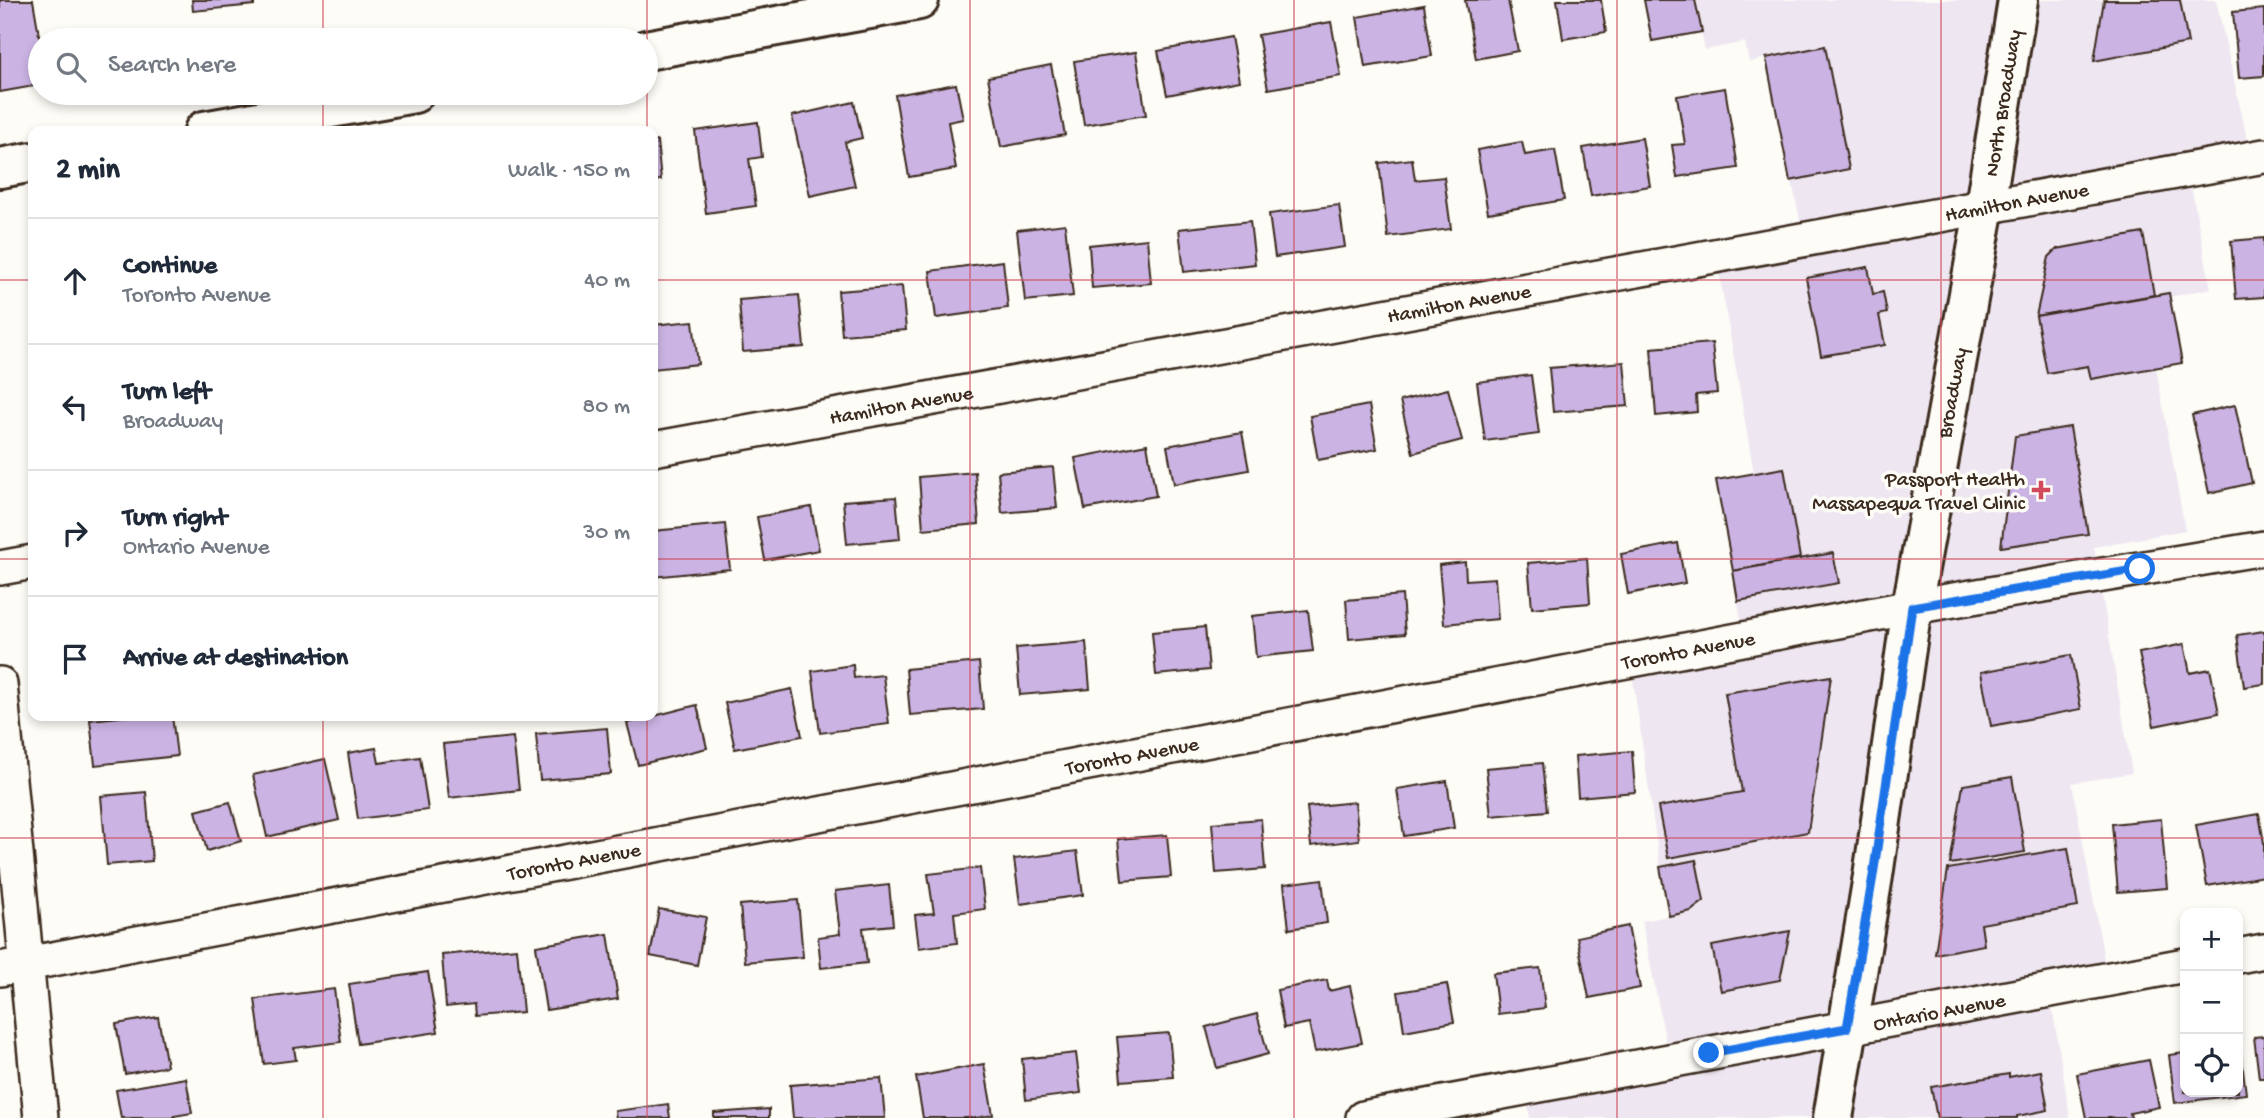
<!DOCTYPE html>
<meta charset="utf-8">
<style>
:root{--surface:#fff;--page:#f2f2f3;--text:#1f2937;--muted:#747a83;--line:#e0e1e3}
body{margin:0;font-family:"Gochi Hand",sans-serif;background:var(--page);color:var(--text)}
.controls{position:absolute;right:21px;bottom:21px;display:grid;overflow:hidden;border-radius:14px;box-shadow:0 4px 10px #0003}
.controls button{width:63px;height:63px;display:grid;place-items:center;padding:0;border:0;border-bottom:2px solid var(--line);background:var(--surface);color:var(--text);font:35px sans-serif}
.stop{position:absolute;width:21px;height:21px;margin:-16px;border:5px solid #1a73e8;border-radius:50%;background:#fff}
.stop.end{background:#1a73e8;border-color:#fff;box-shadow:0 2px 7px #0008}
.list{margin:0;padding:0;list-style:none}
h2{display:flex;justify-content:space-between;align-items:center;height:91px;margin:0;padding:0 28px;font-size:30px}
h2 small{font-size:23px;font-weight:400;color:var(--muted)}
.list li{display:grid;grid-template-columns:46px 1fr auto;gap:21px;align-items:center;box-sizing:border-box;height:126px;padding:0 28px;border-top:2px solid var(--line)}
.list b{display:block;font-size:26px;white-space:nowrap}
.list p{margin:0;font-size:23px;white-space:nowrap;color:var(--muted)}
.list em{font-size:23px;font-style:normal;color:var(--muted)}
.icon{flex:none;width:38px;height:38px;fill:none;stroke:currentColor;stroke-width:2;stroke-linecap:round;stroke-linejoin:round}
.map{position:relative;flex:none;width:2264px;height:1118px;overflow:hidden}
.search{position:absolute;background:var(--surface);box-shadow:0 4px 10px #0003;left:28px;top:28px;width:630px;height:77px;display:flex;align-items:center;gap:18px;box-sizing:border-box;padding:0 24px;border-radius:38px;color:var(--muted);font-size:26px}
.panel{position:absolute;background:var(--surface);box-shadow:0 4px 10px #0003;left:28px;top:126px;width:630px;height:595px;border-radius:14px}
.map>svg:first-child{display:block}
</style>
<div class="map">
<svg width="2264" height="1118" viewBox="0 0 2264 1118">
<rect width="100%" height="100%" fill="#fdfcf7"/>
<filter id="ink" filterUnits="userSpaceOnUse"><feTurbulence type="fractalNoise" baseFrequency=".0143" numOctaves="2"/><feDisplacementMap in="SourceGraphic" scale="14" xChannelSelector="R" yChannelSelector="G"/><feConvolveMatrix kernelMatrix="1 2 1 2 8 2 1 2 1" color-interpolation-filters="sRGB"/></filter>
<g filter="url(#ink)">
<!-- built -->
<polygon fill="#eee6f1" points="1644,0 2216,0 2248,143 2185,156 2211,288 2170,297 2182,363 2156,368 2185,530 2094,547 2132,773 2072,783 2106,970 2048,981 2070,1118 1530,1118 1527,1100 1664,1047 1665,1038 1642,921 1669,916 1660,867 1633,679 1747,654 1716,480 1754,473 1713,237 1800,220 1766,58 1749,62 1745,42 1705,50 1701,32 1652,41"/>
<!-- building -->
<g fill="#cbb4e4" stroke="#3b2a1e" stroke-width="2">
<polygon points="0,0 33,0 40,41 40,85 0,92"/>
<polygon points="192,0 254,0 254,5 193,11"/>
<polygon points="1465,0 1508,0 1518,51 1476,59"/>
<polygon points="1557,0 1601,0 1606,32 1563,39"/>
<polygon points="1644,0 1695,0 1702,32 1652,41"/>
<polygon points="2104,0 2180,0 2188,43 2094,61"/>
<polygon points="1424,5 1432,56 1365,67 1357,17"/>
<polygon points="2264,9 2264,76 2239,78 2233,12"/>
<polygon points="1331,22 1341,76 1268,89 1258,35"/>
<polygon points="1231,37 1239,81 1167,95 1158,51"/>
<polygon points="1825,46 1849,169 1790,181 1766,58"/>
<polygon points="1136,52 1146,115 1084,125 1074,61"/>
<polygon points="1051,65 1065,135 1001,147 988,77"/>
<polygon points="956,84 963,119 948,122 956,169 909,177 895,95"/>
<polygon points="1725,88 1738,168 1677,177 1672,145 1685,144 1677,96"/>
<polygon points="854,102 862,138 845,142 855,186 810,196 792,116"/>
<polygon points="758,122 762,157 749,159 756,206 706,213 695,131"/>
<polygon points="1642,138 1650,186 1591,196 1583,148"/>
<polygon points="657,141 661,180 653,181 653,142"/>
<polygon points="1522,142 1525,155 1555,150 1564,200 1488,213 1477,150"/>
<polygon points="1412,159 1415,180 1444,177 1451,229 1388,237 1379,163"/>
<polygon points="1339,205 1345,247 1275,257 1269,214"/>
<polygon points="1250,221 1255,264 1184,272 1179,229"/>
<polygon points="1065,224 1073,296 1025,301 1017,230"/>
<polygon points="2143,233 2154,295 2036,316 2049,257 2057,249"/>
<polygon points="2264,238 2264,297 2236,299 2231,241"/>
<polygon points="1147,239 1151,283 1092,288 1089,245"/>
<polygon points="1003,261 1008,308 936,318 930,271"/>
<polygon points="1868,267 1873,294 1883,292 1887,313 1879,315 1885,345 1821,356 1806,278"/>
<polygon points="902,286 906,330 842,335 838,291"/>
<polygon points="2169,293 2182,363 2091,379 2088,366 2047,373 2036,316"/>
<polygon points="799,295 804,347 743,352 739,300"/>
<polygon points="693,321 698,364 653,369 653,325"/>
<polygon points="1712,343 1717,393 1696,395 1697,412 1656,416 1651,348"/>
<polygon points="1624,362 1628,406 1553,412 1549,368"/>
<polygon points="1531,375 1539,434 1485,441 1477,382"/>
<polygon points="1448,389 1462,440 1413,453 1400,401"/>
<polygon points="1369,405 1377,449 1318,460 1310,416"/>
<polygon points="2235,405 2252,483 2209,493 2192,415"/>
<polygon points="2070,427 2088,534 2001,547 2015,436"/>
<polygon points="1242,432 1249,470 1174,484 1167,446"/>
<polygon points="1147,444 1156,496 1085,509 1075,458"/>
<polygon points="1053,467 1057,508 1002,513 998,472"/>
<polygon points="1784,468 1800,558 1733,571 1716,480"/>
<polygon points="975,472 979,524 923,529 919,477"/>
<polygon points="896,497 900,539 847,544 843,501"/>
<polygon points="811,507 819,550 765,560 757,517"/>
<polygon points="725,524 730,569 653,577 653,531"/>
<polygon points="1678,543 1685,583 1628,594 1621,554"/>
<polygon points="1833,553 1839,583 1738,601 1733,571"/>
<polygon points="1587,558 1590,603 1532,608 1528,563"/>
<polygon points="1465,562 1466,580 1495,578 1498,619 1444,624 1439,565"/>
<polygon points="1402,595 1405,634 1349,639 1346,600"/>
<polygon points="1308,610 1313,651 1256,657 1252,616"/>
<polygon points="1205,627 1209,670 1156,675 1152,632"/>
<polygon points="2264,631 2264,684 2244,687 2237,635"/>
<polygon points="1086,642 1090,689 1020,695 1016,648"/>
<polygon points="2184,644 2190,673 2210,669 2219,713 2154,726 2139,653"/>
<polygon points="2071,655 2081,709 1991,726 1981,672"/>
<polygon points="979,662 983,709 910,715 906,669"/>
<polygon points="853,665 854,678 883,675 889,724 820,733 812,671"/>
<polygon points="1831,676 1808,832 1668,858 1658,807 1742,792 1725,693"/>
<polygon points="792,689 802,736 735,749 725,703"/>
<polygon points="697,705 707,748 638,765 627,723"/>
<polygon points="130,716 172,716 177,756 95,765 90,720"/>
<polygon points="607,728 611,774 540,780 536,734"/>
<polygon points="513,737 519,790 449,798 443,744"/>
<polygon points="376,748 379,763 420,757 428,810 358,819 348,753"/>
<polygon points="1632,751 1635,792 1578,797 1575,756"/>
<polygon points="325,759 339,820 267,837 253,775"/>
<polygon points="1542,763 1547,811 1491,816 1486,768"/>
<polygon points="2012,777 2025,852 1950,864 1963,785"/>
<polygon points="1447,781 1454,828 1404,836 1397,789"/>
<polygon points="146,792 152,861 107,865 101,796"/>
<polygon points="230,802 241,841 207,851 196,811"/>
<polygon points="1355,802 1359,840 1311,846 1307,807"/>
<polygon points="2259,814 2264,843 2264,876 2207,886 2196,825"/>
<polygon points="1261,819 1265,869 1216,873 1212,823"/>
<polygon points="2161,819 2167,888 2118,892 2112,824"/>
<polygon points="1167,835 1171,877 1122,881 1118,839"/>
<polygon points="2068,848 2078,907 1981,924 1984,945 1935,954 1948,869"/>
<polygon points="1077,851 1083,895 1020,904 1014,859"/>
<polygon points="1696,860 1704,901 1691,911 1669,916 1660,867"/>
<polygon points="980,868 985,909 954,913 957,943 919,948 915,915 934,913 928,874"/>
<polygon points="1322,879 1327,923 1289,929 1284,884"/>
<polygon points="889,885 893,925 863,928 867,963 821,968 818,937 840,934 835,891"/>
<polygon points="798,900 803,957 745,962 740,905"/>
<polygon points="659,909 706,917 697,965 650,956"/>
<polygon points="1628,926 1640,988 1589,998 1577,937"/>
<polygon points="1790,931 1780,980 1721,991 1712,946"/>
<polygon points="608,934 618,999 546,1010 536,946"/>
<polygon points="517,948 523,1012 475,1016 474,1004 446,1007 442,955"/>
<polygon points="1540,968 1545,1008 1498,1014 1493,973"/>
<polygon points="428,972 438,1032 358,1044 349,984"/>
<polygon points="1327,980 1329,991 1350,986 1362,1043 1315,1052 1309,1023 1284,1028 1277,990"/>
<polygon points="1447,984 1454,1022 1404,1031 1398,992"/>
<polygon points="334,989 341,1042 294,1048 296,1060 264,1064 255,999"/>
<polygon points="1257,1014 1268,1054 1217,1068 1206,1027"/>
<polygon points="158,1017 167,1066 125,1074 116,1024"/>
<polygon points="1169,1033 1173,1077 1121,1081 1117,1037"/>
<polygon points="2264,1036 2264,1078 2259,1078 2254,1037"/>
<polygon points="2238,1046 2240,1046 2246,1094 2175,1103 2169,1055 2185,1053 2185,1092 2238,1092"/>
<polygon points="1076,1053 1081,1093 1026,1100 1022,1059"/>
<polygon points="2149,1060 2159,1107 2130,1113 2131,1118 2086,1118 2077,1074"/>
<polygon points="984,1064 993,1115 976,1118 923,1118 916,1077"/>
<polygon points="2041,1071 2048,1110 2017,1116 2017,1118 1937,1118 1931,1087 2009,1074 2009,1077"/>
<polygon points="186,1078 192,1113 174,1116 174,1118 121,1118 116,1090"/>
<polygon points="881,1078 885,1118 793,1118 790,1085"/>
<polygon points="668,1104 670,1118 616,1118 615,1111"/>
<polygon points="769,1109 769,1118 714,1118 714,1113"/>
</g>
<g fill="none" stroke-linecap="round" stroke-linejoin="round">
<!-- minor casing -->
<g stroke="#3b2a1e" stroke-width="38">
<g id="minor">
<path id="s1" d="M 653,449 L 2264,156"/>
<polyline points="0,568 33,562"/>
<polyline points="0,684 41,1118"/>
<polyline points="2238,956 2264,951"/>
<path id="s2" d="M 0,969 L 1912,607 L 2264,548"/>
<path id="s3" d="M 1363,1118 L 2185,965"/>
</g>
</g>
<!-- major casing -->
<g stroke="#3b2a1e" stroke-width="44">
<g id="major">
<polyline points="646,50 919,0"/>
<polyline points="204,131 414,93"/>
<polyline points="0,168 33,162"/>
<path id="s4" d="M 1833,1118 L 1873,876 L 1912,607 L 1985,206 L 2018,0"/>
</g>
</g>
<!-- minor -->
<use href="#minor" stroke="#fdfcf7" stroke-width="33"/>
<!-- major -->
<use href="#major" stroke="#fdfcf7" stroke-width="38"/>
</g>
</g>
<g fill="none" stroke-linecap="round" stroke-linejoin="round" filter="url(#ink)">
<!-- route -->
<polyline stroke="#1a73e8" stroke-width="9" points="1709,1053 1847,1028 1873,876 1912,607 2140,569"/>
</g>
<!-- grid -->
<path fill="none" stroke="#d1495b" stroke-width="2" stroke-opacity="0.55" d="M 323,0 L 323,40M 647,0 L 647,131M 970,0 L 970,1118M 1294,0 L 1294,1118M 1617,0 L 1617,1118M 1941,0 L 1941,1118M 323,93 L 323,131M 0,280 L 33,280M 653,280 L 2264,280M 0,559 L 33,559M 653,559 L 2264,559M 323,716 L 323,1118M 647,716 L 647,1118M 0,838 L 2264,838"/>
<!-- markers -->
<path fill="#d1495b" stroke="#fdfcf7" stroke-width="2.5" d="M2037.5 479.5h7v7h7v7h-7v7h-7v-7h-7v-7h7z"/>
<g text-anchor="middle" stroke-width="7" stroke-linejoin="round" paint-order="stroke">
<!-- street labels -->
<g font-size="21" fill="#3b2a1e" stroke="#fdfcf7">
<text dy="7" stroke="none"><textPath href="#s4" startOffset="1029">North Broadway</textPath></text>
<text dy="7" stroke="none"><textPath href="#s1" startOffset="1386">Hamilton Avenue</textPath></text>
<text dy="7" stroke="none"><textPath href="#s1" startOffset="819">Hamilton Avenue</textPath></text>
<text dy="7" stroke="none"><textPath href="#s4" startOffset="735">Broadway</textPath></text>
<text dy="7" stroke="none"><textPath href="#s1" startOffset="252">Hamilton Avenue</textPath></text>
<text dy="7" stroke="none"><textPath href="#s2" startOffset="1718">Toronto Avenue</textPath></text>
<text dy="7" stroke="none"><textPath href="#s2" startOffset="1152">Toronto Avenue</textPath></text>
<text dy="7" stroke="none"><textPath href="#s2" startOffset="584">Toronto Avenue</textPath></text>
<text dy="7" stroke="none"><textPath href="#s3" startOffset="586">Ontario Avenue</textPath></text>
</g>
<!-- poi labels -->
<g font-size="21" fill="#3b2a1e" stroke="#fdfcf7" text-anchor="end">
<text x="2025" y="485">Passport Health<tspan x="2025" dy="24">Massapequa Travel Clinic</tspan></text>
</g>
</g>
</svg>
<div class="controls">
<button>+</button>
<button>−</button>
<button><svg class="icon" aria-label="locate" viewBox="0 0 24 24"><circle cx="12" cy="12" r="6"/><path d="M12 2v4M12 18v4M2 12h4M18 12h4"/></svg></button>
</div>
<div class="stop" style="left:2140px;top:569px"></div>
<div class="stop end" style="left:1709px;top:1053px"></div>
<div class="search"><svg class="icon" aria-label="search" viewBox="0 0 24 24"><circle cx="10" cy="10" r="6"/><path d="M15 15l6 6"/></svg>Search here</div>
<section class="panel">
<h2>2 min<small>Walk · 150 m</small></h2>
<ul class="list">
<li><svg class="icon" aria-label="ahead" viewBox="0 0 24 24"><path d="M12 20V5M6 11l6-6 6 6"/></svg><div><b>Continue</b><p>Toronto Avenue</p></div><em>40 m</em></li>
<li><svg class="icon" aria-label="left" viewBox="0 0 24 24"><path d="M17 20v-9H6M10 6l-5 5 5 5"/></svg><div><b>Turn left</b><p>Broadway</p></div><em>80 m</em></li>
<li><svg class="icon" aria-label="right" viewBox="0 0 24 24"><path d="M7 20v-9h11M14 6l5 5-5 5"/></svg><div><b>Turn right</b><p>Ontario Avenue</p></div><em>30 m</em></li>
<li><svg class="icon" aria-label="arrive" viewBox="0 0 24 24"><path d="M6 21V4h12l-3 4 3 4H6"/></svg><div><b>Arrive at destination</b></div></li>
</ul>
</section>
</div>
